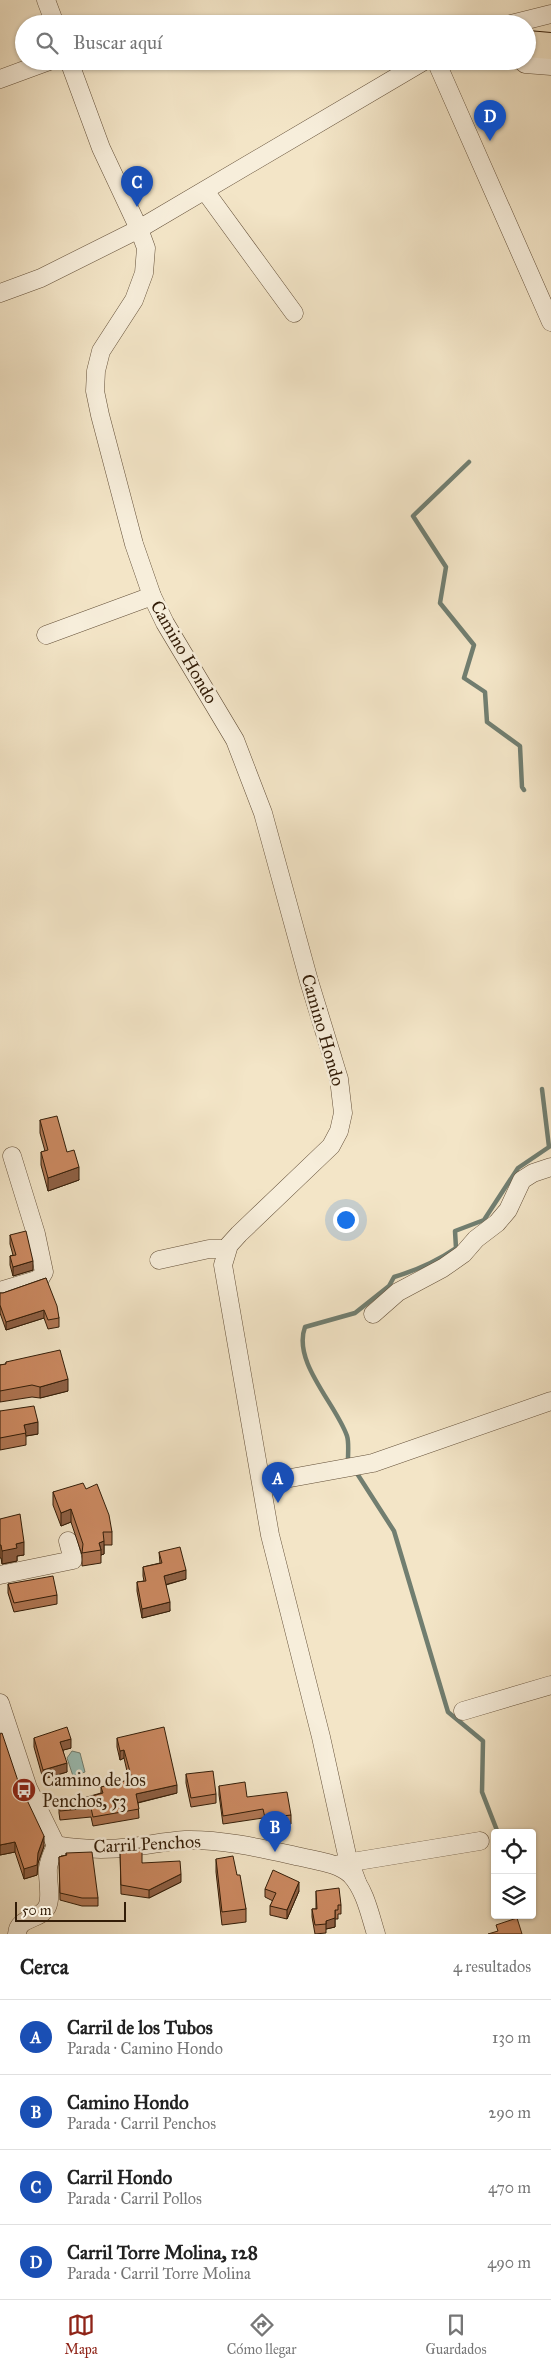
<!DOCTYPE html>
<html lang="es">
<meta charset="utf-8">
<style>
:root{--surface:#fff;--page:#f2f2f2;--text:#222;--muted:#767676;--line:#e0e0e0;--accent:#8f2418}
body{margin:0;font-family:"IM FELL Great Primer",serif;background:var(--page);color:var(--text)}
.controls{position:absolute;right:15px;bottom:15px;display:grid;overflow:hidden;border-radius:5px;box-shadow:0 1px 4px #0004}
.controls button{width:45px;height:45px;display:grid;place-items:center;padding:0;border:0;border-bottom:1px solid var(--line);background:var(--surface);color:var(--text);font:25px sans-serif}
.scale{position:absolute;left:15px;bottom:12px;width:111px;box-sizing:border-box;padding-left:5px;border:2px solid #331d08;border-top:0;font-size:14px;line-height:18px;white-space:nowrap;color:#331d08;-webkit-text-stroke:4px #f7eedb;paint-order:stroke}
.you{position:absolute;left:345px;top:1219px;width:18px;height:18px;margin:-12px;border:4px solid #fff;border-radius:50%;background:#1a73e8;box-shadow:0 0 0 8px #1a73e833}
.badge{display:grid;place-items:center;width:32px;height:32px;border-radius:50%;background:var(--accent);color:#fff;font-size:16px;font-weight:700}
.pin{position:absolute;translate:-50% -41px;filter:drop-shadow(0 1px 2px #0008)}
.pin::after{content:'';position:absolute;top:26px;width:18px;height:15px;background:inherit;clip-path:polygon(0 0,100% 0,50% 100%)}
.list{margin:0;padding:0;list-style:none}
h2{display:flex;justify-content:space-between;align-items:center;height:65px;margin:0;padding:0 20px;font-size:21px}
h2 small{font-size:16px;font-weight:400;color:var(--muted)}
.list li{display:grid;grid-template-columns:32px 1fr auto;gap:15px;align-items:center;box-sizing:border-box;height:75px;padding:0 20px;border-top:1px solid var(--line)}
.list b{display:block;font-size:19px;white-space:nowrap}
.list p{margin:0;font-size:16px;white-space:nowrap;color:var(--muted)}
.list em{font-size:16px;font-style:normal;color:var(--muted)}
.icon{flex:none;width:28px;height:28px;fill:none;stroke:currentColor;stroke-width:2;stroke-linecap:round;stroke-linejoin:round}
.map{position:relative;flex:none;width:551px;height:1934px;overflow:hidden}
.search{position:absolute;background:var(--surface);box-shadow:0 1px 4px #0004;left:15px;right:15px;top:15px;height:55px;display:flex;align-items:center;gap:12px;box-sizing:border-box;padding:0 18px;border-radius:28px;color:var(--muted);font-size:19px}
.sheet{height:365px;background:var(--surface)}
nav{display:flex;justify-content:space-around;align-items:center;box-sizing:border-box;height:70px;border-top:1px solid var(--line);background:var(--surface);font-size:14px;color:var(--muted)}
nav a{display:grid;justify-items:center;gap:2px}
nav .on{color:var(--accent)}
.map>svg:first-child{display:block}
</style>
<div class="map">
<svg width="551" height="1934" viewBox="0 0 551 1934">
<rect width="100%" height="100%" fill="#f3e5c7"/>
<filter id="stains"><feTurbulence type="fractalNoise" baseFrequency=".004" numOctaves="4"/><feColorMatrix values="0 0 0 0 .2 0 0 0 0 .09 0 0 0 0 .02 0 0 0 .5 -.17"/></filter>
<radialGradient id="worn" r=".72"><stop offset=".6" stop-color="#630" stop-opacity="0"/><stop offset="1" stop-color="#630" stop-opacity=".3"/></radialGradient>
<!-- water -->
<polygon fill="#9bbfb6" stroke="#717e70" points="72,1751 80,1753 85,1772 73,1776 67,1758"/>
<g fill="none" stroke-linecap="round" stroke-linejoin="round">
<!-- stream -->
<g stroke="#717e70" stroke-width="4.5">
<polyline points="469,462 413,516 446,567 440,603 474,645 464,678 485,692 487,722 520,746 522,787 524,790"/>
<path d="M 348,1459 C 348,1452 349,1442 347,1436 C 336,1404 292,1362 305,1327 L 355,1313 L 389,1286 L 394,1277 C 417,1270 437,1261 456,1248 L 455,1231 L 484,1220 L 518,1168 L 549,1147 L 542,1089"/>
<polyline points="358,1475 394,1531 448,1712 483,1741 482,1792 498,1833"/>
</g>
<!-- minor casing -->
<g stroke="#634f38" stroke-width="19">
<g id="minor">
<polyline points="46,0 55,24"/>
<polyline points="511,24 551,14"/>
<polyline points="69,61 101,148 139,229 146,248 144,273 134,300 101,351 96,371 95,391 100,415 134,544 152,596 165,623 235,740 263,813 309,981 339,1079 343,1113 339,1131 331,1146 239,1234 229,1245 223,1265 270,1535 321,1737 347,1855 357,1882"/>
<polyline points="436,61 551,322"/>
<polyline points="522,61 525,64 551,66"/>
<polyline points="0,79 49,61"/>
<polyline points="205,191 294,313"/>
<polyline points="0,293 41,278 139,229 424,61"/>
<polyline points="46,635 152,596"/>
<polyline points="159,1260 209,1249 227,1249"/>
<polyline points="0,1291 36,1280 41,1277 44,1272 36,1234 12,1156"/>
<polyline points="373,1314 398,1292 443,1268 463,1254 476,1239 497,1223 508,1210 522,1180 533,1173 551,1167"/>
<polyline points="263,1483 373,1463 551,1401"/>
<polyline points="0,1575 73,1560 68,1541"/>
<path d="M 0,1703 L 28,1788 L 56,1845 C 79,1849 108,1850 132,1847 C 149,1845 167,1841 185,1840 C 223,1839 264,1849 301,1857 C 317,1861 339,1863 351,1875 C 365,1890 370,1915 376,1934"/>
<polyline points="463,1711 551,1685"/>
<polyline points="340,1864 480,1841"/>
<path d="M 17,1934 C 18,1916 40,1921 47,1907 C 52,1897 47,1879 48,1868 C 49,1860 53,1852 56,1845"/>
</g>
</g>
<!-- highway casing -->
<g stroke="#331d08" stroke-width="28">
<polyline id="highway" points="527,44 551,46"/>
</g>
<!-- minor -->
<use href="#minor" stroke="#f7eedb" stroke-width="18"/>
<!-- highway -->
<use href="#highway" stroke="#f3e5c7" stroke-width="26"/>
</g>
<!-- wall -->
<g fill="#af7653" stroke="#331d08">
<polygon points="40,1120 67,1152 79,1180 48,1191 41,1165 41,1152 45,1151 40,1133"/>
<polygon points="10,1235 33,1270 13,1276 10,1265 10,1256 13,1255 10,1244"/>
<polygon points="46,1278 59,1318 59,1327 48,1329 44,1318 6,1330 0,1313 0,1293 3,1293"/>
<polygon points="6,1362 68,1391 40,1398 32,1397 0,1402 0,1365 6,1364"/>
<polygon points="0,1411 38,1434 26,1436 26,1445 0,1450"/>
<polygon points="86,1489 112,1532 112,1545 104,1545 104,1554 101,1555 101,1563 82,1566 82,1555 71,1522 61,1526 53,1505 53,1492"/>
<polygon points="0,1519 24,1555 17,1556 17,1561 2,1564 1,1558 0,1558"/>
<polygon points="159,1552 186,1579 166,1585 170,1611 142,1618 137,1591 137,1582 144,1581 143,1576 143,1567 160,1563"/>
<polygon points="8,1584 57,1595 57,1604 14,1612 8,1593"/>
<polygon points="34,1738 71,1748 63,1750 67,1772 43,1779 34,1747"/>
<polygon points="117,1738 177,1793 138,1803 139,1818 93,1826 91,1817 60,1820 59,1813 59,1805 101,1793 101,1787 129,1780 124,1758 120,1760 117,1747"/>
<polygon points="186,1774 216,1794 216,1803 191,1807 186,1783"/>
<polygon points="18,1781 44,1846 38,1863 37,1875 24,1879 15,1852 0,1855"/>
<polygon points="219,1786 291,1815 291,1824 265,1827 263,1818 223,1824 219,1795"/>
<polygon points="120,1850 142,1863 181,1882 149,1898 121,1894"/>
<polygon points="66,1853 98,1898 98,1906 82,1906 60,1900 59,1857 66,1855"/>
<polygon points="216,1859 237,1875 246,1909 246,1922 222,1925 216,1872"/>
<polygon points="265,1889 299,1891 287,1919 270,1915 270,1906 273,1901 265,1897"/>
<polygon points="316,1891 341,1905 341,1914 338,1914 338,1919 335,1919 335,1927 326,1929 326,1933 315,1934 312,1917 312,1909 316,1909"/>
</g>
<!-- shaded-wall -->
<g fill="#8e6044" stroke="#331d08">
<polygon points="79,1167 79,1180 48,1191 48,1178"/>
<polygon points="33,1261 33,1270 13,1276 13,1267"/>
<polygon points="44,1310 44,1318 6,1330 6,1322"/>
<polygon points="68,1379 68,1391 40,1398 40,1387"/>
<polygon points="38,1422 38,1434 26,1436 24,1425"/>
<polygon points="71,1509 71,1522 61,1526 61,1513"/>
<polygon points="104,1541 104,1554 101,1555 101,1550 99,1543"/>
<polygon points="24,1542 24,1555 17,1556 17,1561 2,1564 2,1551 16,1544"/>
<polygon points="186,1570 186,1579 164,1585 164,1576"/>
<polygon points="170,1602 170,1611 142,1618 142,1609"/>
<polygon points="71,1739 71,1748 60,1751 60,1742"/>
<polygon points="124,1750 124,1758 120,1760 120,1751"/>
<polygon points="67,1763 67,1772 43,1779 43,1770"/>
<polygon points="177,1785 177,1793 136,1803 136,1794"/>
<polygon points="44,1836 44,1846 38,1863 37,1875 24,1879 24,1869 38,1853"/>
<polygon points="15,1842 15,1852 0,1855 0,1845"/>
<polygon points="181,1874 181,1882 149,1898 149,1890"/>
<polygon points="299,1882 299,1891 287,1919 287,1910"/>
<polygon points="335,1910 335,1927 326,1929 326,1921"/>
</g>
<!-- building -->
<g fill="#cb8961" stroke="#331d08">
<polygon points="57,1116 67,1152 74,1150 79,1167 48,1178 41,1152 48,1150 40,1120"/>
<polygon points="26,1231 33,1261 13,1267 10,1256 16,1255 10,1235"/>
<polygon points="46,1278 57,1306 59,1318 48,1320 44,1310 6,1322 0,1305 0,1293 3,1293"/>
<polygon points="60,1350 68,1379 40,1387 32,1385 0,1391 0,1365 6,1364 6,1362"/>
<polygon points="34,1406 38,1422 24,1425 26,1433 0,1438 0,1411"/>
<polygon points="83,1483 86,1489 97,1484 109,1515 112,1532 103,1532 104,1541 99,1543 101,1550 82,1553 83,1544 71,1509 61,1513 53,1492"/>
<polygon points="20,1514 24,1542 16,1544 17,1548 2,1551 1,1545 0,1545 0,1519"/>
<polygon points="180,1547 186,1570 164,1576 170,1602 142,1609 137,1582 146,1581 143,1567 162,1563 159,1552"/>
<polygon points="53,1576 57,1595 14,1603 8,1584"/>
<polygon points="67,1727 71,1739 60,1742 67,1763 43,1770 34,1738"/>
<polygon points="164,1727 177,1785 136,1794 139,1809 93,1817 91,1808 60,1811 59,1805 103,1793 101,1787 132,1779 124,1750 120,1751 117,1738"/>
<polygon points="2,1733 18,1781 44,1836 38,1853 37,1865 24,1869 15,1842 0,1845 0,1734"/>
<polygon points="213,1771 216,1794 191,1798 186,1774"/>
<polygon points="245,1782 247,1797 287,1792 291,1815 265,1818 263,1809 223,1816 219,1786"/>
<polygon points="142,1848 142,1863 180,1861 181,1874 149,1890 121,1885 120,1850"/>
<polygon points="92,1852 98,1898 82,1898 60,1893 59,1857 67,1855 66,1853"/>
<polygon points="233,1856 237,1875 240,1875 246,1909 222,1912 216,1859"/>
<polygon points="273,1870 299,1882 287,1910 270,1906 276,1893 265,1889"/>
<polygon points="339,1888 341,1905 338,1905 338,1910 335,1910 335,1918 326,1921 326,1924 315,1925 312,1909 317,1909 316,1891"/>
<polygon points="517,1918 522,1934 488,1934 498,1931 496,1925"/>
</g>
<!-- icons -->
<defs>
<g id="bus-disc" transform="scale(1.25)"><circle r="9.5" fill="#8f2418" stroke="#f7eedb"/><path d="M-5-6H5V4H4V6H2V4H-2V6H-4V4H-5ZM-3.5-4V0h7V-4ZM-3.5 1.2v1.5H-2V1.2ZM2 1.2v1.5H3.5V1.2Z" fill="#fff"/></g>
</defs>
<g fill-rule="evenodd">
<use href="#bus-disc" x="24" y="1790"/>
</g>
<g text-anchor="middle" stroke-width="5" stroke-linejoin="round" paint-order="stroke">
<!-- street labels -->
<g font-size="18" fill="#331d08" stroke="#f7eedb">
<text transform="translate(184 652) rotate(60)" y="6">Camino Hondo</text>
<text transform="translate(323 1030) rotate(74)" y="6">Camino Hondo</text>
<text transform="translate(147 1844) rotate(-3)" y="6">Carril Penchos</text>
</g>
<!-- poi labels -->
<g font-size="18" fill="#331d08" stroke="#f7eedb" text-anchor="start">
<text x="42" y="1786">Camino de los<tspan x="42" dy="21">Penchos, 53</tspan></text>
</g>
</g>
<rect width="100%" height="100%" filter="url(#stains)"/>
<rect width="100%" height="100%" fill="url(#worn)"/>
</svg>
<div class="controls">
<button><svg class="icon" aria-label="locate" viewBox="0 0 24 24"><circle cx="12" cy="12" r="6"/><path d="M12 2v4M12 18v4M2 12h4M18 12h4"/></svg></button>
<button><svg class="icon" aria-label="layers" viewBox="0 0 24 24"><path d="M12 4l9 5-9 5-9-5zM3 14l9 5 9-5"/></svg></button>
</div>
<div class="scale">50 m</div>
<div class="you"></div>
<div class="pin badge" style="left:278px;top:1503px;background:#1a4fb4">A</div>
<div class="pin badge" style="left:275px;top:1852px;background:#1a4fb4">B</div>
<div class="pin badge" style="left:137px;top:207px;background:#1a4fb4">C</div>
<div class="pin badge" style="left:490px;top:141px;background:#1a4fb4">D</div>
<div class="search"><svg class="icon" aria-label="search" viewBox="0 0 24 24"><circle cx="10" cy="10" r="6"/><path d="M15 15l6 6"/></svg>Buscar aquí</div>
</div>
<section class="sheet">
<h2>Cerca<small>4 resultados</small></h2>
<ul class="list">
<li><span class="badge" style="background:#1a4fb4">A</span><div><b>Carril de los Tubos</b><p>Parada · Camino Hondo</p></div><em>130 m</em></li>
<li><span class="badge" style="background:#1a4fb4">B</span><div><b>Camino Hondo</b><p>Parada · Carril Penchos</p></div><em>290 m</em></li>
<li><span class="badge" style="background:#1a4fb4">C</span><div><b>Carril Hondo</b><p>Parada · Carril Pollos</p></div><em>470 m</em></li>
<li><span class="badge" style="background:#1a4fb4">D</span><div><b>Carril Torre Molina, 128</b><p>Parada · Carril Torre Molina</p></div><em>490 m</em></li>
</ul>
</section>
<nav>
<a class="on"><svg class="icon" aria-label="map" viewBox="0 0 24 24"><path d="M3 6l6-2 6 2 6-2v14l-6 2-6-2-6 2zM9 4v14M15 6v14"/></svg>Mapa</a>
<a><svg class="icon" aria-label="directions" viewBox="0 0 24 24"><path d="M12 3l9 9-9 9-9-9zM9 14v-3h6M13 9l2 2-2 2"/></svg>Cómo llegar</a>
<a><svg class="icon" aria-label="saved" viewBox="0 0 24 24"><path d="M7 4h10v16l-5-4-5 4z"/></svg>Guardados</a>
</nav>
